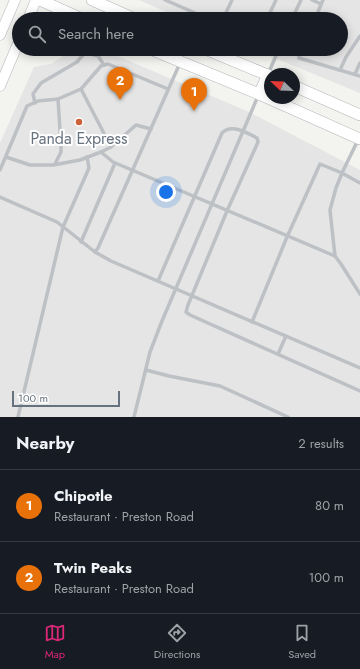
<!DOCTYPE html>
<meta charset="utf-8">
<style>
:root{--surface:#171b24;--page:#242831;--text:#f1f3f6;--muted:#9ea1a6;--line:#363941;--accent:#db2777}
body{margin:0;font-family:Jost,sans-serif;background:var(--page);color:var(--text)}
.compass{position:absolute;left:264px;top:68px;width:36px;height:36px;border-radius:50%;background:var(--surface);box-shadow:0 2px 10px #0003;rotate:293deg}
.scale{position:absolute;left:12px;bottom:10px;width:108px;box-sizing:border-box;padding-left:4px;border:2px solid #66727e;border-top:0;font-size:11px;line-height:14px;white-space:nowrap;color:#66727e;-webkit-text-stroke:3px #fff;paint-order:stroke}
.you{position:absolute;left:166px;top:192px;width:14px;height:14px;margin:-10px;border:3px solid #fff;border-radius:50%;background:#1a73e8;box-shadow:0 0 0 6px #1a73e833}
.badge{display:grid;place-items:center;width:26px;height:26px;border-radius:50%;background:var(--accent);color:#fff;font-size:13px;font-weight:700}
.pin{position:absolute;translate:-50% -33px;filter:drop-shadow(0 1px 2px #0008)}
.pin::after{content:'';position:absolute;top:21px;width:14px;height:12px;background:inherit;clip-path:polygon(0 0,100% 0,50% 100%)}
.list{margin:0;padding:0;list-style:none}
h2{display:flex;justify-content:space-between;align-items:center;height:52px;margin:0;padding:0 16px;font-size:17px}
h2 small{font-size:13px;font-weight:400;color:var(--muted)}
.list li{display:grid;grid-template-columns:26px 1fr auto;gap:12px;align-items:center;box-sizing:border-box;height:72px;padding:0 16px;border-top:1px solid var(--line)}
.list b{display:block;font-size:15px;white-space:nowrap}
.list p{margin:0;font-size:13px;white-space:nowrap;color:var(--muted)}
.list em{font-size:13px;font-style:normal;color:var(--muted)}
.icon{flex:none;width:22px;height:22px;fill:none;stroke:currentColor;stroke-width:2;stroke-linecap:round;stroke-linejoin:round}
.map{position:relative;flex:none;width:360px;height:417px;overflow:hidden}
.search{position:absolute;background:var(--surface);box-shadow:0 2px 10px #0003;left:12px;right:12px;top:12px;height:44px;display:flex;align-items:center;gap:10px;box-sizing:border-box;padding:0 14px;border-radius:22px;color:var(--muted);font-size:15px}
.sheet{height:196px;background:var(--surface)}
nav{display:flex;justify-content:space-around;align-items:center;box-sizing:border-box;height:56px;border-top:1px solid var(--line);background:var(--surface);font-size:11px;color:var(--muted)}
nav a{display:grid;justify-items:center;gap:2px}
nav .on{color:var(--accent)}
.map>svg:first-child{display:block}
</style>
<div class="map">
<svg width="360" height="417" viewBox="0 0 360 417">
<rect width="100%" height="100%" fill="#f3f4f0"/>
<!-- built -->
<g fill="#e4e5e4">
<polygon points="139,0 360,0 360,93 253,49 341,49 341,19 183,19"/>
<polygon points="70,49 101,49 249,112 360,170 360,417 0,417 0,143 34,67 51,64 66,54"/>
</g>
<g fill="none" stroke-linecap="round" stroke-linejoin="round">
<!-- secondary casing -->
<g stroke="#b2b6ba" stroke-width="11">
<g id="secondary">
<polyline points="28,19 36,0"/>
<polyline points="0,35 15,0"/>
<polyline points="0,86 19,41"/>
</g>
</g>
<!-- primary casing -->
<g stroke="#b1b4b8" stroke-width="12">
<g id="primary">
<polyline points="40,0 82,19"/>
<polyline points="92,0 135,19"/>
<polyline points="150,49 259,94 360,139"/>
<polyline points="205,49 270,76"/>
<polyline points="294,86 360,115"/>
<polyline points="259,94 268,75"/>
</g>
</g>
<!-- lane -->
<g stroke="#bdc0c4" stroke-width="3.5">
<polyline points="165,0 209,19"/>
<polyline points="312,0 321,4"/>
<polyline points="223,19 232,0"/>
<polyline points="267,19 276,0"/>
<polyline points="292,19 301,0"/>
<polyline points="315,19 323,0"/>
<polyline points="298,49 299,58 360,76"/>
<polyline points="340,70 346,57 360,36"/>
<polyline points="268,74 279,49"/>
<polyline points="355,74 360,63"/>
<polyline points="81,89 111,147"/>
<polyline points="35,103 33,94 41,83 77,62 83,55 88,53 98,56 104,65"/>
<polyline points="358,140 342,173 360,183"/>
<polyline points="101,152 111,147 136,125 151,129"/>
<polyline points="6,157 30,165 53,165 80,160 101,152 113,162 335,256 341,264 360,294"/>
<polyline points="55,164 61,152 61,146 58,99"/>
<polyline points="0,170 27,106 38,101 58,99 81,89 101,66 108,64 168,89"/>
<polyline points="0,197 57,222 95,252 111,261 360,368"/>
<polyline points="81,242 115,163"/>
<polyline points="95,252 98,248 180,63"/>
<path d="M 158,281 L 222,133 C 231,123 248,133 257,138 L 258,142 L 227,211 L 188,305 L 186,312 L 190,315 L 360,391"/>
<polyline points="252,322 287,237 320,164 342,173 336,188 330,210 335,256"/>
<polyline points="278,354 286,336"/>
<polyline points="146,370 169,376 220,386 288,417"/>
<polyline points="18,417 63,227 89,168 87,157"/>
<polyline points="134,417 150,352 162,321 258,96"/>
</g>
<!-- secondary -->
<use href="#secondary" stroke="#fff" stroke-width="10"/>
<!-- primary -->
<use href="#primary" stroke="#fff" stroke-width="11"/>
</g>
<!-- markers -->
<circle fill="#cd6037" stroke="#fff" stroke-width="1.5" cx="79" cy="122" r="4"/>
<g text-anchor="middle" stroke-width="4" stroke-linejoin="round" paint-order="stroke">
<!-- poi labels -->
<g font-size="16" fill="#66727e" stroke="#fff">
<text x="79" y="144">Panda Express</text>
</g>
</g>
</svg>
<svg class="compass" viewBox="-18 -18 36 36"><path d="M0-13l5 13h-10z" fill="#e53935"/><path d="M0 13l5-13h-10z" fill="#9ea1a6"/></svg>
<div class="scale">100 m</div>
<div class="you"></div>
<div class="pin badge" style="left:194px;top:111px;background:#e8710a">1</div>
<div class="pin badge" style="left:120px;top:100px;background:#e8710a">2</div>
<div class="search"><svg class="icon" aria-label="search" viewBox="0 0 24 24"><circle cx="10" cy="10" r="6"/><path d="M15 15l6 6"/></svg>Search here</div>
</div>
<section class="sheet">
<h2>Nearby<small>2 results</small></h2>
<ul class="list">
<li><span class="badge" style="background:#e8710a">1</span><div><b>Chipotle</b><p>Restaurant · Preston Road</p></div><em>80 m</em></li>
<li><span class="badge" style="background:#e8710a">2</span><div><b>Twin Peaks</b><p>Restaurant · Preston Road</p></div><em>100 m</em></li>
</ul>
</section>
<nav>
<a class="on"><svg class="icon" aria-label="map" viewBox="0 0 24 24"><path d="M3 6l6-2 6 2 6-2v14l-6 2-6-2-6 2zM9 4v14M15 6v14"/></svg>Map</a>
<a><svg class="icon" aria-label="directions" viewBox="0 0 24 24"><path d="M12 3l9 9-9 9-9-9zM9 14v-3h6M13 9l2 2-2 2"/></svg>Directions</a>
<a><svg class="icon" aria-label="saved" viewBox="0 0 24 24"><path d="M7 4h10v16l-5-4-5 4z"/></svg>Saved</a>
</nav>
